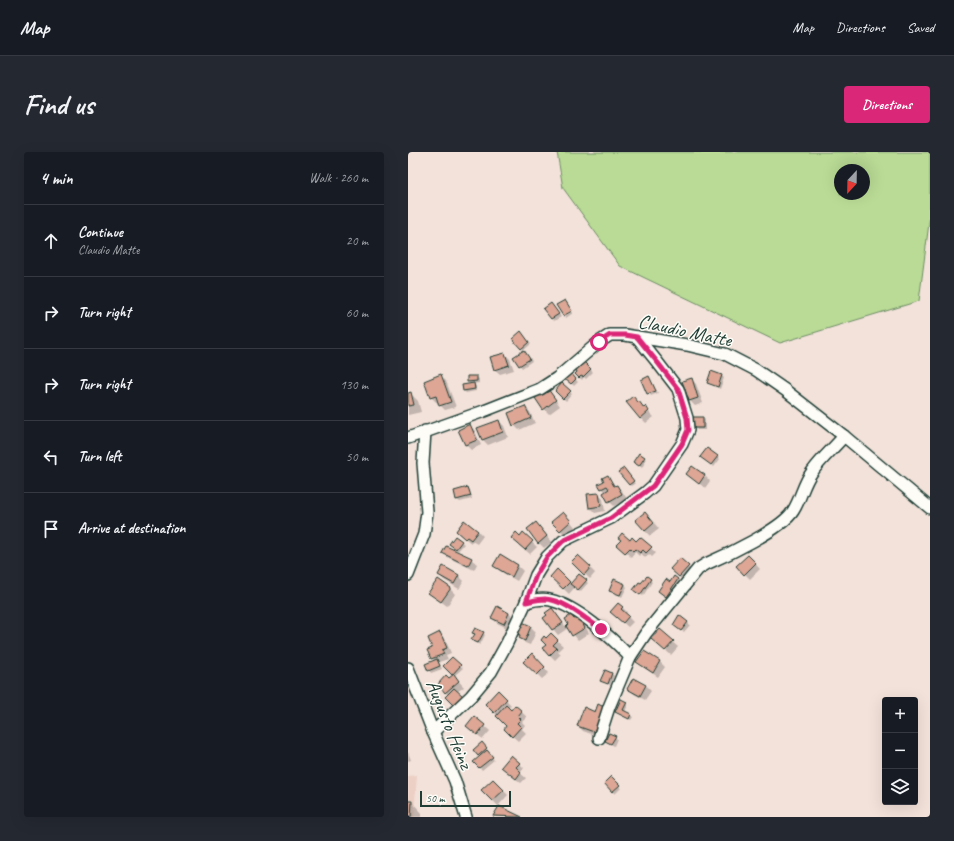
<!DOCTYPE html>
<meta charset="utf-8">
<style>
:root{--surface:#171b24;--page:#242831;--text:#f1f3f6;--muted:#9ea1a6;--line:#363941;--accent:#db2777}
body{margin:0;font-family:Caveat,sans-serif;background:var(--page);color:var(--text)}
.controls{position:absolute;right:12px;bottom:12px;display:grid;overflow:hidden;border-radius:4px;box-shadow:0 4px 16px #0002}
.controls button{width:36px;height:36px;display:grid;place-items:center;padding:0;border:0;border-bottom:1px solid var(--line);background:var(--surface);color:var(--text);font:20px sans-serif}
.compass{position:absolute;left:426px;top:12px;width:36px;height:36px;border-radius:50%;background:var(--surface);box-shadow:0 4px 16px #0002;rotate:202deg}
.scale{position:absolute;left:12px;bottom:10px;width:91px;box-sizing:border-box;padding-left:4px;border:2px solid #1f3d34;border-top:0;font-size:11px;line-height:14px;white-space:nowrap;color:#1f3d34;-webkit-text-stroke:3px #fdfcf7;paint-order:stroke}
.stop{position:absolute;width:12px;height:12px;margin:-9px;border:3px solid #db2777;border-radius:50%;background:#fff}
.stop.end{background:#db2777;border-color:#fff;box-shadow:0 1px 4px #0008}
.list{margin:0;padding:0;list-style:none}
h2{display:flex;justify-content:space-between;align-items:center;height:52px;margin:0;padding:0 16px;font-size:17px}
h2 small{font-size:13px;font-weight:400;color:var(--muted)}
.list li{display:grid;grid-template-columns:26px 1fr auto;gap:12px;align-items:center;box-sizing:border-box;height:72px;padding:0 16px;border-top:1px solid var(--line)}
.list b{display:block;font-size:15px;white-space:nowrap}
.list p{margin:0;font-size:13px;white-space:nowrap;color:var(--muted)}
.list em{font-size:13px;font-style:normal;color:var(--muted)}
.icon{flex:none;width:22px;height:22px;fill:none;stroke:currentColor;stroke-width:2;stroke-linecap:round;stroke-linejoin:round}
.map{position:relative;flex:none;width:522px;height:665px;overflow:hidden;border-radius:4px}
header{display:flex;align-items:center;gap:24px;box-sizing:border-box;height:56px;padding:0 20px;background:var(--surface);border-bottom:1px solid var(--line)}
header strong{font-size:19px}
nav{display:flex;gap:22px;margin-inline-start:auto;font-size:14px}
.intro{display:flex;align-items:center;justify-content:space-between;box-sizing:border-box;height:96px;padding:0 24px}
h1{margin:0;font-size:28px}
.button{padding:10px 18px;border-radius:4px;background:var(--accent);color:#fff;font-size:14px;font-weight:700}
main{display:flex;gap:24px;padding:0 24px}
aside{flex:1;background:var(--surface);border-radius:4px;box-shadow:0 4px 16px #0002}
.map>svg:first-child{display:block}
</style>
<header>
<strong>Map</strong>
<nav><a>Map</a><a>Directions</a><a>Saved</a></nav>
</header>
<div class="intro"><h1>Find us</h1><a class="button">Directions</a></div>
<main>
<aside>
<h2>4 min<small>Walk · 260 m</small></h2>
<ul class="list">
<li><svg class="icon" aria-label="ahead" viewBox="0 0 24 24"><path d="M12 20V5M6 11l6-6 6 6"/></svg><div><b>Continue</b><p>Claudio Matte</p></div><em>20 m</em></li>
<li><svg class="icon" aria-label="right" viewBox="0 0 24 24"><path d="M7 20v-9h11M14 6l5 5-5 5"/></svg><div><b>Turn right</b></div><em>60 m</em></li>
<li><svg class="icon" aria-label="right" viewBox="0 0 24 24"><path d="M7 20v-9h11M14 6l5 5-5 5"/></svg><div><b>Turn right</b></div><em>130 m</em></li>
<li><svg class="icon" aria-label="left" viewBox="0 0 24 24"><path d="M17 20v-9H6M10 6l-5 5 5 5"/></svg><div><b>Turn left</b></div><em>50 m</em></li>
<li><svg class="icon" aria-label="arrive" viewBox="0 0 24 24"><path d="M6 21V4h12l-3 4 3 4H6"/></svg><div><b>Arrive at destination</b></div></li>
</ul>
</aside>
<div class="map">
<svg width="522" height="665" viewBox="0 0 522 665">
<rect width="100%" height="100%" fill="#f3e2da"/>
<filter id="ink" filterUnits="userSpaceOnUse"><feTurbulence type="fractalNoise" baseFrequency=".025" numOctaves="2"/><feDisplacementMap in="SourceGraphic" scale="8" xChannelSelector="R" yChannelSelector="G"/><feConvolveMatrix kernelMatrix="1 2 1 2 8 2 1 2 1" color-interpolation-filters="sRGB"/></filter>
<g filter="url(#ink)">
<!-- built -->
<polygon fill="#ecd0c5" points="9,623 6,665 0,665 0,624"/>
<!-- green -->
<path fill="#b9db95" stroke="#6c8c64" fill-rule="evenodd" d="M 149,0 L 522,0 L 522,63 L 511,149 L 372,191 L 212,114 L 155,36 ZM 432,18 L 456,18 L 456,42 L 432,42 Z"/>
<!-- shadow -->
<g fill="#0003">
<polygon points="145,154 153,165 146,169 137,157"/>
<polygon points="164,160 165,161 158,166 157,164"/>
<polygon points="115,183 123,192 116,198 106,187"/>
<polygon points="118,201 124,209 114,216 106,205"/>
<polygon points="97,202 102,207 106,218 92,222 86,217"/>
<polygon points="176,211 185,220 178,227 176,225 174,228 168,222"/>
<polygon points="163,223 170,230 166,234 159,227"/>
<polygon points="33,224 38,229 48,255 37,258 32,253 31,249 28,250 23,245"/>
<polygon points="314,224 316,226 312,237 300,230"/>
<polygon points="68,225 71,227 71,231 65,232 68,234 68,239 58,241 55,238 63,232 60,230"/>
<polygon points="241,225 250,241 243,244 234,229"/>
<polygon points="283,227 288,232 295,251 287,254 282,249"/>
<polygon points="154,233 164,242 158,249 148,239"/>
<polygon points="140,238 152,254 141,262 136,257"/>
<polygon points="2,241 10,249 13,260 0,263 0,242"/>
<polygon points="225,245 246,265 238,271 233,266"/>
<polygon points="117,255 122,260 127,271 111,278 106,273"/>
<polygon points="295,266 297,268 297,278 289,278 287,276"/>
<polygon points="91,269 96,274 100,285 80,293 75,288 71,277"/>
<polygon points="62,274 67,279 73,293 63,298 58,293 51,279"/>
<polygon points="300,298 312,307 306,315 296,307"/>
<polygon points="236,306 238,308 234,316 229,312"/>
<polygon points="218,319 227,332 224,334 222,332"/>
<polygon points="279,322 297,324 302,329 297,336"/>
<polygon points="200,324 208,335 209,334 214,339 219,347 206,354 201,349 198,340 194,336"/>
<polygon points="60,336 62,338 64,347 52,350 49,348 47,339"/>
<polygon points="190,342 195,347 197,359 187,361 182,356"/>
<polygon points="160,366 167,375 158,384 145,370"/>
<polygon points="242,366 251,377 242,384 237,379"/>
<polygon points="128,371 144,390 136,396 131,391"/>
<polygon points="70,379 75,384 69,392 64,389 63,391 54,384"/>
<polygon points="115,382 129,395 122,402 109,391"/>
<polygon points="47,385 56,392 50,399 44,394"/>
<polygon points="232,386 248,401 244,405 241,402 237,406 233,401 231,404 227,400 223,405 210,393 222,390 228,390"/>
<polygon points="38,395 63,407 69,412 66,418 41,406 36,401"/>
<polygon points="170,404 187,421 182,427 164,410"/>
<polygon points="340,404 352,417 342,427 329,414"/>
<polygon points="272,407 285,420 276,430 263,417"/>
<polygon points="87,414 110,414 115,419 109,429 92,419"/>
<polygon points="36,415 51,424 56,429 51,437 36,428 31,423"/>
<polygon points="149,419 163,432 171,423 180,431 172,440 167,435 161,442 143,425"/>
<polygon points="270,427 275,433 264,449 251,439"/>
<polygon points="242,428 244,430 235,444 228,440 234,433"/>
<polygon points="217,432 219,435 214,445 202,438"/>
<polygon points="42,437 47,442 39,454 22,441"/>
<polygon points="214,455 219,460 217,462 225,470 220,475 203,460"/>
<polygon points="89,456 101,461 106,467 101,477 89,471 84,466"/>
<polygon points="144,457 158,475 170,466 175,471 181,481 170,488 160,476 150,483 136,466 140,464"/>
<polygon points="279,470 282,473 276,480 268,475"/>
<polygon points="112,471 123,475 128,480 122,493 117,491 108,481"/>
<polygon points="252,479 270,495 263,503 250,492"/>
<polygon points="65,481 75,481 77,483 72,493 65,488 67,483"/>
<polygon points="32,482 37,487 43,501 38,503 40,507 31,510 34,517 23,521 21,518 27,509 24,506"/>
<polygon points="143,483 155,494 150,499 153,502 147,508 135,496 139,493 138,487"/>
<polygon points="236,500 252,510 257,515 250,525 235,515 230,510"/>
<polygon points="124,503 141,521 134,527 117,510"/>
<polygon points="44,506 55,516 46,524 56,535 49,540 56,547 48,555 39,545 40,543 31,532 41,527 46,523 36,514"/>
<polygon points="204,522 206,524 202,533 193,528"/>
<polygon points="226,527 238,534 243,539 237,548 226,542 221,537"/>
<polygon points="90,539 103,553 100,556 103,559 107,554 119,565 114,570 117,573 114,577 118,581 110,589 102,582 100,574 78,552"/>
<polygon points="218,551 220,553 217,560 225,565 223,568 208,560"/>
<polygon points="195,556 191,585 175,579 170,574"/>
<polygon points="66,565 82,579 75,587 64,579"/>
<polygon points="207,585 209,587 206,594 198,589"/>
<polygon points="74,591 86,608 74,618 67,610 73,605 67,598"/>
<polygon points="0,600 3,608 0,609"/>
<polygon points="111,611 116,616 112,621 118,626 113,631 99,620"/>
<polygon points="203,625 213,636 207,642 197,631"/>
<polygon points="85,628 100,643 90,654 75,638"/>
<polygon points="0,650 4,650 14,661 14,665 0,665"/>
<polygon points="91,655 112,665 88,665 87,664"/>
</g>
<!-- building -->
<g fill="#dda695" stroke="#1f3d34">
<polygon points="157,148 164,159 155,164 148,153"/>
<polygon points="143,151 151,162 143,167 135,157"/>
<polygon points="113,179 121,190 113,197 104,187"/>
<polygon points="116,198 122,207 111,214 105,205"/>
<polygon points="97,201 101,213 86,218 82,205"/>
<polygon points="176,210 183,217 175,225 173,224 171,226 167,222 169,220 168,218"/>
<polygon points="303,219 314,223 310,235 299,231"/>
<polygon points="163,221 168,227 163,232 157,227"/>
<polygon points="33,222 43,250 31,254 28,244 22,246 16,229"/>
<polygon points="59,224 69,224 69,229 59,230"/>
<polygon points="241,224 248,239 239,242 233,228"/>
<polygon points="284,226 290,246 281,249 274,229"/>
<polygon points="66,231 67,237 55,239 54,233"/>
<polygon points="154,231 163,239 155,247 147,239"/>
<polygon points="140,237 148,248 135,258 127,246"/>
<polygon points="3,240 6,253 0,254 0,241"/>
<polygon points="225,244 230,250 231,249 236,256 238,254 241,259 232,267 218,250"/>
<polygon points="117,254 123,266 105,274 100,261"/>
<polygon points="285,265 295,265 295,276 286,276"/>
<polygon points="91,268 95,280 74,288 69,276"/>
<polygon points="62,272 69,288 57,293 50,278"/>
<polygon points="299,296 310,304 303,313 292,305"/>
<polygon points="231,301 237,305 231,314 225,310"/>
<polygon points="284,314 297,323 291,332 278,322"/>
<polygon points="216,316 226,329 221,333 210,320"/>
<polygon points="200,323 206,334 209,333 214,342 200,350 195,341 201,337 199,334 193,337 190,332 196,329 194,326"/>
<polygon points="60,335 63,344 48,348 46,339"/>
<polygon points="191,341 193,354 181,356 179,342"/>
<polygon points="155,360 163,369 152,379 143,370"/>
<polygon points="237,360 246,371 237,379 227,368"/>
<polygon points="56,368 70,379 63,388 59,385 57,387 48,379"/>
<polygon points="128,370 139,384 130,392 119,377"/>
<polygon points="108,380 112,384 115,380 125,389 117,398 103,386"/>
<polygon points="214,381 222,388 224,385 228,389 232,385 244,395 238,401 235,398 232,401 227,397 225,399 222,396 217,401 208,393 213,388 210,386"/>
<polygon points="47,384 54,389 48,397 41,392"/>
<polygon points="38,394 64,406 60,414 34,401"/>
<polygon points="92,402 110,413 104,425 85,414"/>
<polygon points="170,403 183,415 176,423 163,410"/>
<polygon points="340,403 348,411 336,423 328,414"/>
<polygon points="272,406 281,414 271,425 262,417"/>
<polygon points="35,414 51,423 46,432 30,423"/>
<polygon points="149,417 162,430 155,437 142,425"/>
<polygon points="171,422 179,428 170,438 162,432"/>
<polygon points="239,424 243,427 232,443 225,438 231,430 233,431"/>
<polygon points="266,424 270,427 258,445 250,439 258,427 262,430"/>
<polygon points="30,427 43,436 33,450 20,441"/>
<polygon points="206,427 217,432 212,443 201,439"/>
<polygon points="210,451 215,455 213,457 221,464 215,471 202,460"/>
<polygon points="89,454 101,461 96,472 83,466"/>
<polygon points="144,456 155,471 144,478 135,466 139,463 137,461"/>
<polygon points="163,463 166,467 170,465 177,476 164,484 158,474 160,472 157,467"/>
<polygon points="271,463 280,470 273,479 265,473"/>
<polygon points="112,469 123,474 117,489 111,486 112,483 107,481"/>
<polygon points="67,476 76,480 70,491 63,488 67,482 64,481"/>
<polygon points="252,477 266,489 257,499 243,487"/>
<polygon points="32,480 39,496 34,498 36,502 23,507 19,498 24,496 20,486"/>
<polygon points="143,481 150,488 145,493 149,496 141,504 134,496 138,493 133,488 136,484 138,486"/>
<polygon points="236,499 252,509 245,521 228,510"/>
<polygon points="124,501 137,515 129,523 115,510"/>
<polygon points="44,505 53,513 44,523 35,514"/>
<polygon points="29,507 32,514 20,519 17,512"/>
<polygon points="197,518 204,521 200,532 192,529"/>
<polygon points="46,522 51,529 37,541 30,532 38,523 41,526"/>
<polygon points="225,526 238,533 232,544 219,537"/>
<polygon points="46,536 55,544 45,553 37,545"/>
<polygon points="90,538 99,547 86,561 77,552"/>
<polygon points="213,547 219,550 215,558 223,562 221,567 207,560"/>
<polygon points="190,552 196,555 186,580 169,574 176,555 187,560"/>
<polygon points="98,553 103,558 107,553 114,559 110,564 113,567 109,571 113,575 104,585 96,577 98,574 88,564"/>
<polygon points="66,564 77,573 69,583 58,574"/>
<polygon points="201,581 208,584 203,592 197,589"/>
<polygon points="74,590 79,596 70,604 65,598"/>
<polygon points="79,598 85,605 71,616 65,610"/>
<polygon points="103,603 112,611 108,615 113,620 108,627 93,615"/>
<polygon points="203,624 212,633 204,640 196,631"/>
<polygon points="85,627 96,638 84,649 73,638"/>
<polygon points="0,649 4,649 3,665 0,665"/>
<polygon points="91,654 114,665 85,664"/>
</g>
<g fill="none" stroke-linecap="round" stroke-linejoin="round">
<!-- street casing -->
<g stroke="#1f3d34" stroke-width="14">
<g id="street">
<polyline points="0,286 76,259 132,237 149,226 191,190 202,183 217,183 279,193 317,202 348,218 377,238 436,284 522,356"/>
<polyline points="0,423 16,382 19,360 15,311 17,279"/>
<path d="M 118,450 C 126,448 134,446 142,448 C 169,454 203,485 222,505 L 201,555 L 191,586"/>
<path d="M 222,505 L 238,481 L 290,417 L 298,412 C 319,403 374,377 385,359 C 393,347 395,332 404,320 C 413,307 426,296 436,284"/>
<polyline points="0,516 25,580 47,629 58,665"/>
<polyline points="25,580 63,544 83,520 99,491 118,450 128,423 139,405 155,389 203,366 237,341 245,334 274,292 280,278 279,266 270,237 250,211 229,185"/>
</g>
</g>
<!-- street -->
<use href="#street" stroke="#fdfcf7" stroke-width="11"/>
</g>
</g>
<g fill="none" stroke-linecap="round" stroke-linejoin="round" filter="url(#ink)">
<!-- route -->
<path stroke="#db2777" stroke-width="5" d="M 191,190 L 202,183 L 217,183 L 229,185 L 250,211 L 270,237 L 279,266 L 280,278 L 274,292 L 245,334 L 203,366 L 155,389 L 139,405 L 128,423 L 118,450 C 124,449 130,447 137,447 C 157,448 176,466 193,477"/>
</g>
<g text-anchor="middle" stroke-width="3" stroke-linejoin="round" paint-order="stroke">
<!-- street labels -->
<g font-size="20" fill="#1f3d34" stroke="#fdfcf7">
<text transform="translate(277 178) rotate(12)" y="7">Claudio Matte</text>
<text transform="translate(42 572) rotate(68)" y="7">Augusto Heinz</text>
</g>
</g>
</svg>
<div class="controls">
<button>+</button>
<button>−</button>
<button><svg class="icon" aria-label="layers" viewBox="0 0 24 24"><path d="M12 4l9 5-9 5-9-5zM3 14l9 5 9-5"/></svg></button>
</div>
<svg class="compass" viewBox="-18 -18 36 36"><path d="M0-13l5 13h-10z" fill="#e53935"/><path d="M0 13l5-13h-10z" fill="#9ea1a6"/></svg>
<div class="scale">50 m</div>
<div class="stop" style="left:191px;top:190px"></div>
<div class="stop end" style="left:193px;top:477px"></div>
</div>
</main>
